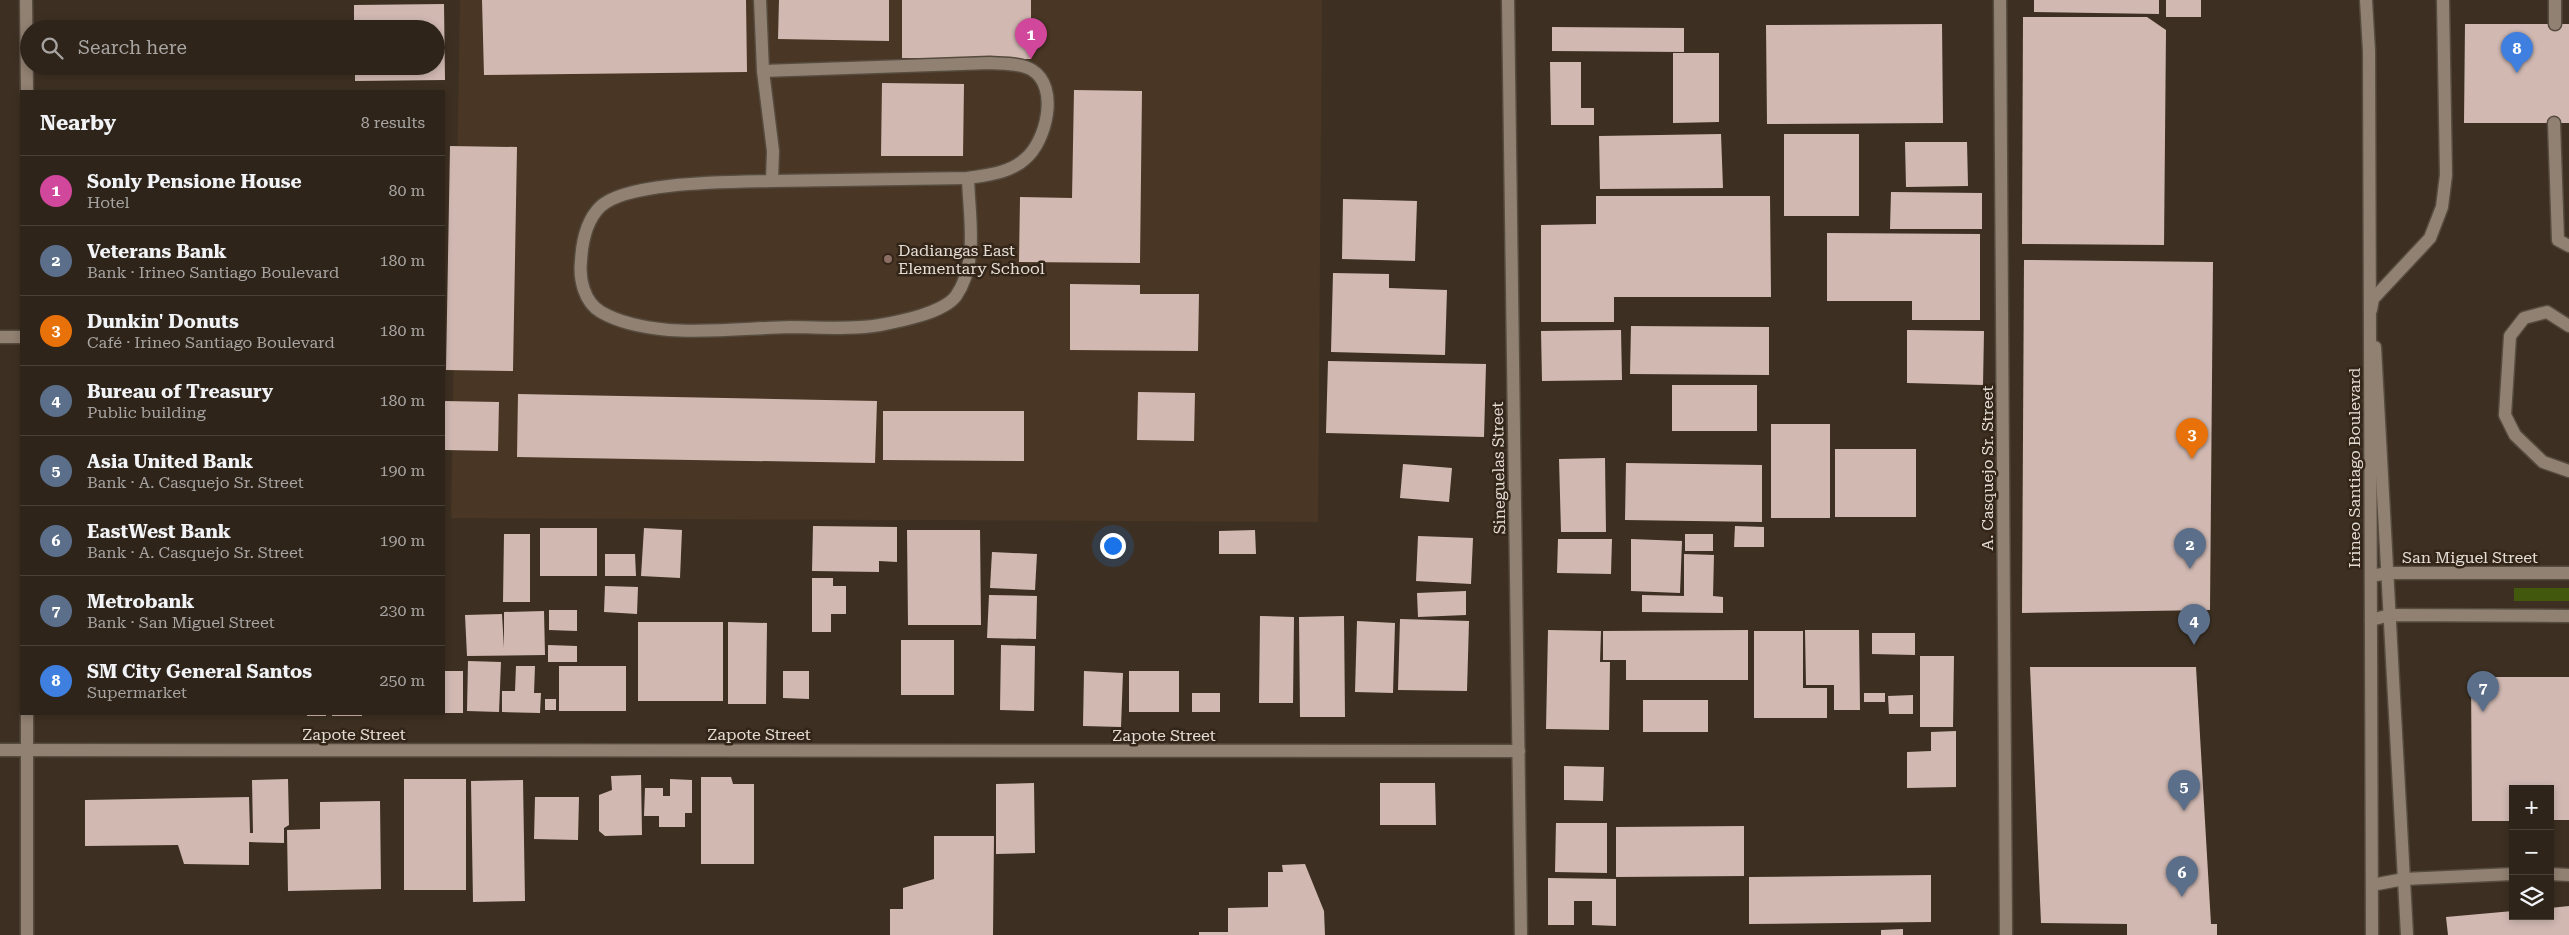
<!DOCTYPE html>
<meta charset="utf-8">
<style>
:root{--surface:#2e241a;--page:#3a3027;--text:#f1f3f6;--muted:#a7a4a2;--line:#494139;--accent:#d93025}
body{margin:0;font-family:"Roboto Serif",serif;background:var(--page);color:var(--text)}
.controls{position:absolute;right:15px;bottom:15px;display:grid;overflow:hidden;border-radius:0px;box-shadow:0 2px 8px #0003}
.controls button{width:45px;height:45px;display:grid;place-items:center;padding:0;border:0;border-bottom:1px solid var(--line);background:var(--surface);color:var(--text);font:25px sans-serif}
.you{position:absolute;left:1112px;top:545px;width:18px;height:18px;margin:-12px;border:4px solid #fff;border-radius:50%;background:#1a73e8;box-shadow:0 0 0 8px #1a73e833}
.badge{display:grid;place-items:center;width:32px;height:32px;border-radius:50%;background:var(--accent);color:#fff;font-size:16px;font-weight:700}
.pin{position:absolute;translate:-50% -41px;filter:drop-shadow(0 1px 2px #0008)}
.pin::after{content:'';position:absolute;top:26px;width:18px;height:15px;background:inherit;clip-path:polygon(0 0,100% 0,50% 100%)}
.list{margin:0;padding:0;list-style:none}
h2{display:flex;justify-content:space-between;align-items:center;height:65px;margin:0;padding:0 20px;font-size:21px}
h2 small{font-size:16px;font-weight:400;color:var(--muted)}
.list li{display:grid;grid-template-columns:32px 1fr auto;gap:15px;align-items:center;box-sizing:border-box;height:70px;padding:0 20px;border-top:1px solid var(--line)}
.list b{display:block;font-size:19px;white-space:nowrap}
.list p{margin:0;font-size:16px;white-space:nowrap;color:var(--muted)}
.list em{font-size:16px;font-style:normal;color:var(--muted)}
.icon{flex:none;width:28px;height:28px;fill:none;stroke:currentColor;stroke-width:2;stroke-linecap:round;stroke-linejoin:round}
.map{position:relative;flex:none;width:2569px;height:935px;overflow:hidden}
.search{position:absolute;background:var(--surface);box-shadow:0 2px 8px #0003;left:20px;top:20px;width:425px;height:55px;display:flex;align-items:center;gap:12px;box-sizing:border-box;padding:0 18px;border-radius:28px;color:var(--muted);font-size:19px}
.panel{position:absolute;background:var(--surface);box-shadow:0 2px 8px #0003;left:20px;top:90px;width:425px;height:625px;border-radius:0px}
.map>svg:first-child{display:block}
</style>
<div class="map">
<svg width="2569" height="935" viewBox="0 0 2569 935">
<rect width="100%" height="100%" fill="#3d3022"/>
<!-- built -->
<polygon fill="#493624" points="460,0 1322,0 1318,522 451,518"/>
<!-- green -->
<rect fill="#42580c" x="2514" y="588" width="55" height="13"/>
<!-- building -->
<g fill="#d1b9b2">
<polygon points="482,0 746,0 747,72 484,75"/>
<polygon points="779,0 889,0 889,41 778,39"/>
<polygon points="902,0 1031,0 1031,59 902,58"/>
<polygon points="2034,0 2159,0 2159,14 2034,12"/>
<rect x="2166" y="0" width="35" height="17"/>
<polygon points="444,4 445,80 355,81 355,66 436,66 436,29 354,29 354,5"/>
<polygon points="2023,17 2147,17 2166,30 2164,245 2022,244"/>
<polygon points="1942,24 1943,123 1767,124 1766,25"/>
<polygon points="2465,24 2569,24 2569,123 2464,123"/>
<polygon points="1552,27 1684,28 1684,52 1552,51"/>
<polygon points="1673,53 1719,53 1719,122 1673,123"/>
<polygon points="1550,62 1581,62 1581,108 1594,108 1594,125 1551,125"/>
<polygon points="882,83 964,84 963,156 881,156"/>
<polygon points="1074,90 1142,91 1140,263 1019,262 1020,197 1072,198"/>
<polygon points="1721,134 1723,188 1600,189 1599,136"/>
<rect x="1784" y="134" width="75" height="82"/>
<polygon points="1905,142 1967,142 1968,186 1906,187"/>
<polygon points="450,146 517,147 513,371 446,370"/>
<polygon points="1891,192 1982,193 1982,229 1890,229"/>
<polygon points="1596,196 1770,196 1771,297 1614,297 1614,322 1541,322 1541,225 1596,224"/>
<polygon points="1343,199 1417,201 1415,261 1342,259"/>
<polygon points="1827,233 1980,234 1980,320 1912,320 1912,301 1827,301"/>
<polygon points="2024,260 2213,262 2210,610 2022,613"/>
<polygon points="1333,273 1389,274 1389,288 1447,290 1445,355 1331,352"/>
<polygon points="1070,284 1140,285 1140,294 1199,294 1198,351 1070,350"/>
<polygon points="1631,326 1769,327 1769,375 1630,374"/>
<polygon points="1621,330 1622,380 1542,381 1541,331"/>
<polygon points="1907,330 1984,331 1983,385 1907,383"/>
<polygon points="1328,361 1486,364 1484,437 1326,433"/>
<rect x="1672" y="385" width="85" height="46"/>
<polygon points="1138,392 1195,393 1194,441 1137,440"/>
<polygon points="518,394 877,401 875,463 517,457"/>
<polygon points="444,401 499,402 498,451 444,450"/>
<polygon points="883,411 1024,411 1024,461 883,460"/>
<rect x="1771" y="424" width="59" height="94"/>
<rect x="1835" y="449" width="81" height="68"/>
<polygon points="1605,458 1606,532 1561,532 1559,459"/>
<polygon points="1626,463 1762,465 1762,522 1625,520"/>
<polygon points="1403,464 1452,468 1449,502 1400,498"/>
<polygon points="813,526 897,527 897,562 879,561 879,572 812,571"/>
<polygon points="1735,526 1764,527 1764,547 1734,547"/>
<rect x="540" y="528" width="57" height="48"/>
<polygon points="644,528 682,530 680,578 641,576"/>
<polygon points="907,530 980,530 981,625 908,625"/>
<polygon points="1255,530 1256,554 1219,554 1219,531"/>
<polygon points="504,534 530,534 530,602 503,602"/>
<rect x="1685" y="534" width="28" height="17"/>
<polygon points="1418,536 1473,538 1471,584 1416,581"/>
<polygon points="1558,539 1612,539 1611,574 1557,573"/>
<polygon points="1631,539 1682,541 1680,593 1631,591"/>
<polygon points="992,552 1037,554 1035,590 990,588"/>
<polygon points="605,554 635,554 636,576 605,576"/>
<polygon points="1684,554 1714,555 1713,596 1723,597 1723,613 1642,612 1642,595 1684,596"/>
<polygon points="812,578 833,578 833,586 846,586 846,614 831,614 831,632 812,632"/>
<polygon points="605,586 638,587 637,614 604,612"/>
<polygon points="1466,591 1466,615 1418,617 1417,593"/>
<polygon points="989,595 1037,596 1036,639 987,638"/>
<polygon points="549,610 577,610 577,631 549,630"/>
<polygon points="544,611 545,655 467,656 465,615 502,614 504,648 504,612"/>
<polygon points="1260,616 1294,617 1293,703 1259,703"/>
<polygon points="1344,616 1345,717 1300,717 1299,617"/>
<polygon points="1400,619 1469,621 1467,691 1398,690"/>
<polygon points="1357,621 1395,623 1393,693 1355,692"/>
<rect x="638" y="622" width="85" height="79"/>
<polygon points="728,622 767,623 766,704 728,704"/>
<polygon points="1548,630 1601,631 1600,662 1610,662 1609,730 1546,729"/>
<polygon points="1748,630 1748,680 1626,680 1626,660 1603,660 1603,631"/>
<polygon points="1805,630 1859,630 1860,710 1834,710 1834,685 1806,685"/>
<polygon points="1754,631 1803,631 1803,688 1827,688 1827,718 1754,718"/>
<polygon points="1872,633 1915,633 1915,655 1872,654"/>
<rect x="901" y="640" width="53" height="55"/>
<polygon points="548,645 577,646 577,662 548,662"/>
<polygon points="1001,645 1035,646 1034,711 1000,710"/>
<polygon points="1920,656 1954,656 1953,727 1920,727"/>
<polygon points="468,661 501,662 499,712 467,711"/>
<polygon points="516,666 535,666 534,693 541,693 540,713 502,712 502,691 515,691"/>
<rect x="559" y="666" width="67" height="45"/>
<polygon points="2030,667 2196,667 2211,924 2217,924 2217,935 2127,935 2127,924 2041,923"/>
<rect x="444" y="671" width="19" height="42"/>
<polygon points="783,671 809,671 809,699 783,698"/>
<polygon points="1084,671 1123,673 1121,727 1083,726"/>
<rect x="1129" y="671" width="50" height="41"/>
<polygon points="2471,677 2569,677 2569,820 2550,820 2550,789 2513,789 2513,821 2472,821"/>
<rect x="1192" y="693" width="28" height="19"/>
<rect x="1864" y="693" width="21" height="9"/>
<polygon points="1913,695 1913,714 1889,714 1888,696"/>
<rect x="545" y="699" width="11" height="11"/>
<rect x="1643" y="700" width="65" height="32"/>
<rect x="307" y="714" width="19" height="2"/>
<rect x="332" y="714" width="30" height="2"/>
<polygon points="1956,731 1956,787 1907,788 1907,752 1931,751 1931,732"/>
<polygon points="1564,766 1604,767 1603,801 1564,800"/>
<polygon points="641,775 642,835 605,836 599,831 599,795 612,790 611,776"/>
<polygon points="701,777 731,777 733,784 754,784 754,864 701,864"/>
<polygon points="288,779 289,825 284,828 284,843 249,842 249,865 184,864 178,845 85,846 85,800 249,797 250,833 253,833 252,780"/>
<rect x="404" y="779" width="62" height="111"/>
<polygon points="670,779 692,780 692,813 685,813 685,827 659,827 659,816 644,816 645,788 663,788 663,796 670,796"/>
<polygon points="523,780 525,901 473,902 471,781"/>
<polygon points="1034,783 1035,853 996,854 996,784"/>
<polygon points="1380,783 1435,783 1436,825 1380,825"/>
<polygon points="535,797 579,797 578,840 534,839"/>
<polygon points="380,801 381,889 288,891 287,830 320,829 320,802"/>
<polygon points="1556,823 1607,823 1607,873 1555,872"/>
<polygon points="1744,826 1744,876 1616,877 1616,827"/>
<polygon points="934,836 994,836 993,935 890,935 890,909 903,909 903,888 934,879"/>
<polygon points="1305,864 1324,911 1325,935 1199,935 1199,932 1228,932 1228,908 1268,907 1268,872 1283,872 1282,865"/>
<polygon points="1931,875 1931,922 1749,924 1749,877"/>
<polygon points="1548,878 1616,879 1616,926 1592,925 1592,901 1574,901 1574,925 1548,925"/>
<polygon points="2569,906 2569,935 2448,935 2446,917 2513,911 2513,916 2550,916 2550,908"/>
<polygon points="1903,929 1903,935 1881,935 1881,930"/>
</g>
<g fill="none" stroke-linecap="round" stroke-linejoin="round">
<!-- service casing -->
<g stroke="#564b3f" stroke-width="15">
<g id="service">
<path d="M 760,0 L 763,71 L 773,151 L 772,181 C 734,182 626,181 600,207 C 586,221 582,242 581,261 C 579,279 584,302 601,312 C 620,323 647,328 669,330 C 709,333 751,328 790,327 C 819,327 852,330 880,325 C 901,321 943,313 956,296 C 979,263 969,216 968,178"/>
<polyline points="2555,0 2555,24"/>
<path d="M 763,71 L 990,63 C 1003,64 1021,63 1032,70 C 1060,87 1046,142 1025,159 C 1010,173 987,175 968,178 L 772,181"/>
<polyline points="2554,123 2558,240 2569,246"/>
<polyline points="2371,310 2373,299 2430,238 2442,207 2446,175 2443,0"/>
<polyline points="2569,326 2547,312 2524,318 2510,336 2505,415 2515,435 2543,462 2569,471"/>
<polyline points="2375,347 2407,935"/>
<polyline points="2550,874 2569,875"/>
<polyline points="2372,885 2404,879 2513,874"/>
</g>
</g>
<!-- minor casing -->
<g stroke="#564b3f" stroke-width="15">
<g id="minor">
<polyline points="1508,0 1521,935"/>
<polyline points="2000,0 2006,935"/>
<polyline points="0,337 21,337"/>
<polyline points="0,750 1519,751"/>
</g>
</g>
<!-- tertiary casing -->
<g stroke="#564b3f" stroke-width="15">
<g id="tertiary">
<polyline points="26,0 27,91"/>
<polyline points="2371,576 2388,573 2569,573"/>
<polyline points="2371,620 2390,615 2569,616"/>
<polyline points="27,714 27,935"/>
</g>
</g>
<!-- secondary casing -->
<g stroke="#564b3f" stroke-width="15">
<polyline id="secondary" points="2366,0 2369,51 2372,935"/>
</g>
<!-- service -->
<use href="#service" stroke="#918172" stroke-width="12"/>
<!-- minor -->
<use href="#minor" stroke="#918172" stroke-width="12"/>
<!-- tertiary -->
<use href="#tertiary" stroke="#918172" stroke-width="12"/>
<!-- secondary -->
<use href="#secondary" stroke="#918172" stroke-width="12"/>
</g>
<!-- markers -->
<circle fill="#8d6e63" stroke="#332619" stroke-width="2" cx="888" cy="259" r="5"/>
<g text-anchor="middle" stroke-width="5" stroke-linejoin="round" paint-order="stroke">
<!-- poi labels -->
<g font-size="16" fill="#e5ddd4" stroke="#332619" text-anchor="start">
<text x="898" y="256">Dadiangas East<tspan x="898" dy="18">Elementary School</tspan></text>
</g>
<!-- street labels -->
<g font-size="16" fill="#e5ddd4" stroke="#332619">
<text transform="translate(1498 468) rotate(-91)" y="6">Sineguelas Street</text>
<text transform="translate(1987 468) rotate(-90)" y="6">A. Casquejo Sr. Street</text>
<text transform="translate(2354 468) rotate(-90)" y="6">Irineo Santiago Boulevard</text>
<text x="2470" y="563">San Miguel Street</text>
<text x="354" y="740">Zapote Street</text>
<text x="759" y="740">Zapote Street</text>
<text x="1164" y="741">Zapote Street</text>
</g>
</g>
</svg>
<div class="controls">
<button>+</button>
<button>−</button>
<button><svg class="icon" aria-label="layers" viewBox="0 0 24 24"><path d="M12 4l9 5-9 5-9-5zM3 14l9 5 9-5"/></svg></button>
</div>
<div class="you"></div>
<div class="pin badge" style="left:1031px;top:59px;background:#d1479c">1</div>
<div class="pin badge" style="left:2190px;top:569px;background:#5c6f8a">2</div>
<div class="pin badge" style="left:2192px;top:459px;background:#e8710a">3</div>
<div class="pin badge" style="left:2194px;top:645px;background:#5c6f8a">4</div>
<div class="pin badge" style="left:2184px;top:811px;background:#5c6f8a">5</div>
<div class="pin badge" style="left:2182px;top:897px;background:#5c6f8a">6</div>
<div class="pin badge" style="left:2483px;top:712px;background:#5c6f8a">7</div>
<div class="pin badge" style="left:2517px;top:73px;background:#3f7fe0">8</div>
<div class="search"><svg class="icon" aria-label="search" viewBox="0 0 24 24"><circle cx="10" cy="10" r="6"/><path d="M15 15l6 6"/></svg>Search here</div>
<section class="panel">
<h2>Nearby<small>8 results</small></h2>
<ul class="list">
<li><span class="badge" style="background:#d1479c">1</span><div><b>Sonly Pensione House</b><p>Hotel</p></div><em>80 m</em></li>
<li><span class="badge" style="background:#5c6f8a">2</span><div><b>Veterans Bank</b><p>Bank · Irineo Santiago Boulevard</p></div><em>180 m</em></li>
<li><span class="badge" style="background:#e8710a">3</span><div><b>Dunkin' Donuts</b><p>Café · Irineo Santiago Boulevard</p></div><em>180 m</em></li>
<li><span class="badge" style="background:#5c6f8a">4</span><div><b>Bureau of Treasury</b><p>Public building</p></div><em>180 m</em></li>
<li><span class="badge" style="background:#5c6f8a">5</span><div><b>Asia United Bank</b><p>Bank · A. Casquejo Sr. Street</p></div><em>190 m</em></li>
<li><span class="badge" style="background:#5c6f8a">6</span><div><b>EastWest Bank</b><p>Bank · A. Casquejo Sr. Street</p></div><em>190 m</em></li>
<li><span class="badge" style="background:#5c6f8a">7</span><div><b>Metrobank</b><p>Bank · San Miguel Street</p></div><em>230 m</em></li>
<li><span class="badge" style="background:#3f7fe0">8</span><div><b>SM City General Santos</b><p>Supermarket</p></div><em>250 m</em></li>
</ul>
</section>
</div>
